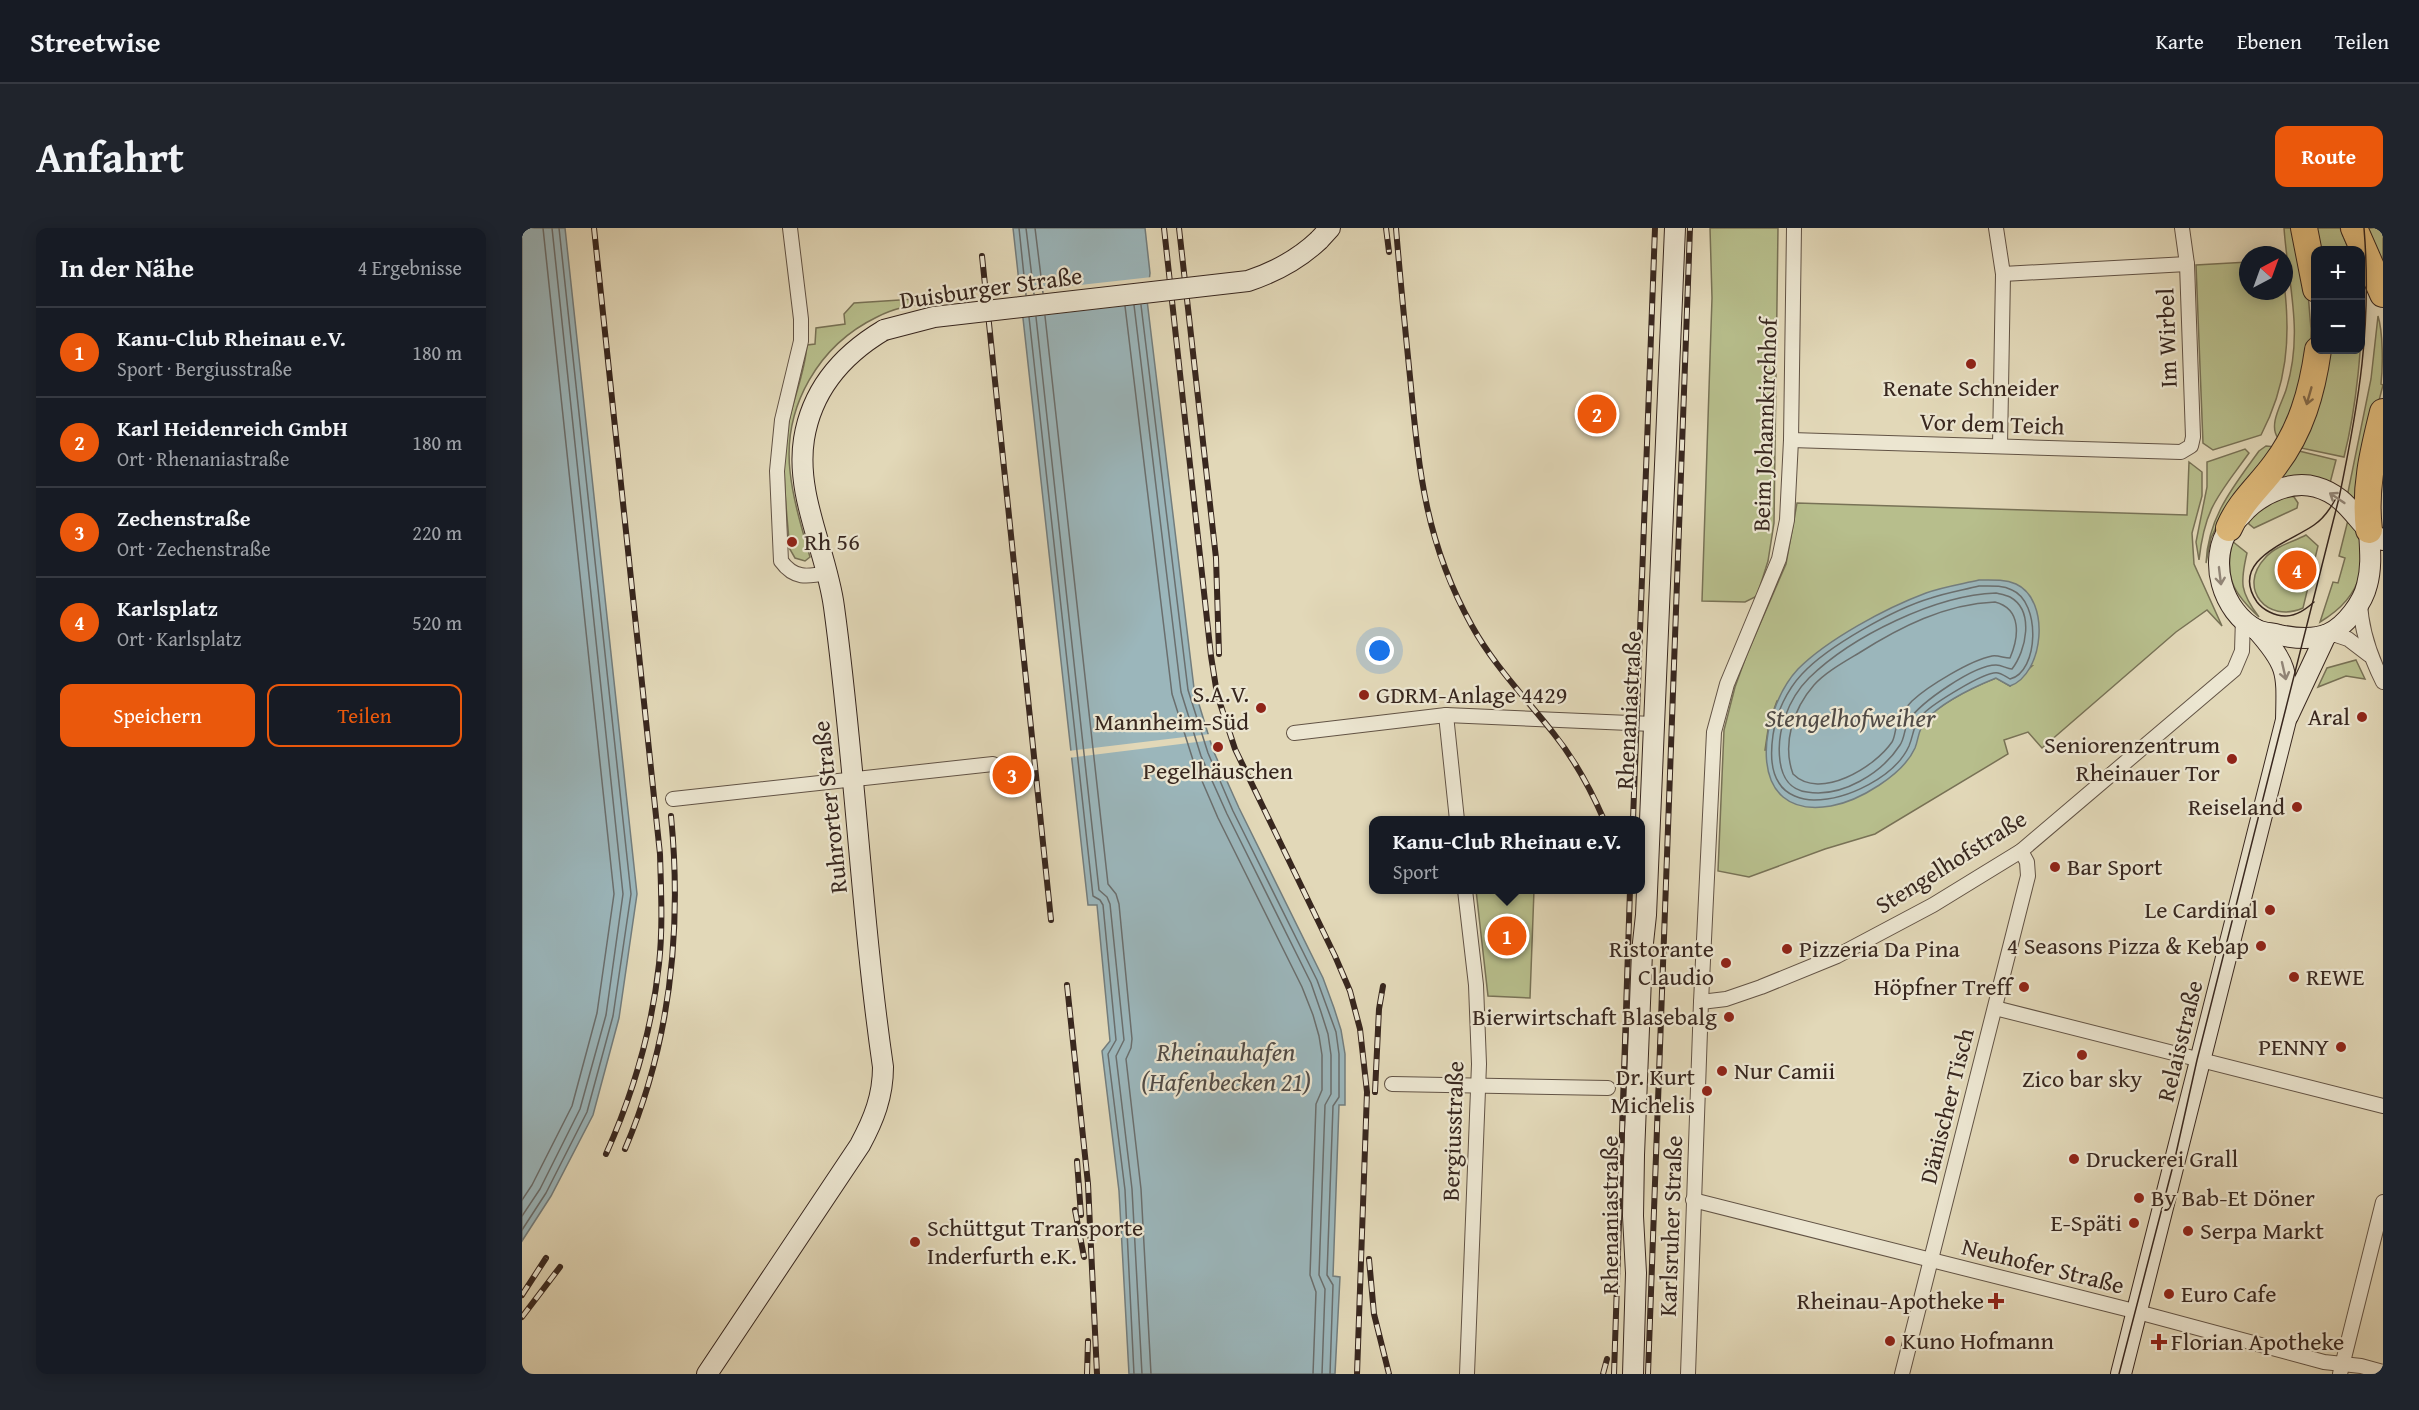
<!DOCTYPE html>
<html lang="de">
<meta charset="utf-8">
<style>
:root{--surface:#171b24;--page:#20242c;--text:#f1f3f6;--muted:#9ea1a6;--line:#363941;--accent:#ea580c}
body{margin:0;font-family:"Gentium Book Plus",serif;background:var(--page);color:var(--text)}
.controls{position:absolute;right:18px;top:18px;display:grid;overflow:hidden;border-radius:12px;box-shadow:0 3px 15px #0003}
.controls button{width:54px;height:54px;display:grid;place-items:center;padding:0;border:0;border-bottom:2px solid var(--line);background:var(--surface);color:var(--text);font:30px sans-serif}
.compass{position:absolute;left:1717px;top:18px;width:54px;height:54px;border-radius:50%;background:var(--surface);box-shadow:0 3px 15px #0003;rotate:41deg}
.you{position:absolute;left:858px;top:423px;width:21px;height:21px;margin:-15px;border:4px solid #fff;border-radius:50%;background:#1a73e8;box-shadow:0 0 0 9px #1a73e833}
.badge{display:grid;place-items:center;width:39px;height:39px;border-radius:50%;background:var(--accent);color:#fff;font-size:20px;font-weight:700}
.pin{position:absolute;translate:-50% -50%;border:3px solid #fff;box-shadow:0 2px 6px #0006}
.popup{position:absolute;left:847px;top:588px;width:276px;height:78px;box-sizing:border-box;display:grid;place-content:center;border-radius:12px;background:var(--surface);filter:drop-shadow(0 2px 4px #0005);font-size:20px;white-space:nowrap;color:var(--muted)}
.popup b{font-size:22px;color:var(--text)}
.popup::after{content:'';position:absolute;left:50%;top:100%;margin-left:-12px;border:12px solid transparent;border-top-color:var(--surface)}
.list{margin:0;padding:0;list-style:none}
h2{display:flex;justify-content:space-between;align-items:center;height:78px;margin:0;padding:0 24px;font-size:26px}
h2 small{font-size:20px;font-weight:400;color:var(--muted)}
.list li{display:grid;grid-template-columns:39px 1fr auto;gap:18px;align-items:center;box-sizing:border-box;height:90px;padding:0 24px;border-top:2px solid var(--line)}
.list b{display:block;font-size:22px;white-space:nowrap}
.list p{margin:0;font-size:20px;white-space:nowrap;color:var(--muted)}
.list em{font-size:20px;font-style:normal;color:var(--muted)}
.actions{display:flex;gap:12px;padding:18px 24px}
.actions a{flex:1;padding:14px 0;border:2px solid var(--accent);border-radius:12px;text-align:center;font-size:21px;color:var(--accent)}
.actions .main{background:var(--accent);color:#fff}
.map{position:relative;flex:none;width:1861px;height:1146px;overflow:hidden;border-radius:12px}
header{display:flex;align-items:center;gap:36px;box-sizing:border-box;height:84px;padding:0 30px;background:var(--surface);border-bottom:2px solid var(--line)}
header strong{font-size:28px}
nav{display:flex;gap:33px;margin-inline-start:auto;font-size:21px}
.intro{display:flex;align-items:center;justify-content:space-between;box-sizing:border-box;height:144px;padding:0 36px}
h1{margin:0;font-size:42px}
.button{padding:15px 27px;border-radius:12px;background:var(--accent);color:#fff;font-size:21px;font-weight:700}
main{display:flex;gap:36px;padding:0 36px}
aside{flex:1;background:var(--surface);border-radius:12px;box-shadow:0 3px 15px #0003}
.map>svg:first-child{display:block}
</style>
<header>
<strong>Streetwise</strong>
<nav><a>Karte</a><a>Ebenen</a><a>Teilen</a></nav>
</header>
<div class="intro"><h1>Anfahrt</h1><a class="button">Route</a></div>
<main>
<aside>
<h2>In der Nähe<small>4 Ergebnisse</small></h2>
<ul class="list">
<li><span class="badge">1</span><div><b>Kanu-Club Rheinau e.V.</b><p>Sport · Bergiusstraße</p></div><em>180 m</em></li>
<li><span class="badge">2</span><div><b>Karl Heidenreich GmbH</b><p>Ort · Rhenaniastraße</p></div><em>180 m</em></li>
<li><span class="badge">3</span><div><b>Zechenstraße</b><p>Ort · Zechenstraße</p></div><em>220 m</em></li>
<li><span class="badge">4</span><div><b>Karlsplatz</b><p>Ort · Karlsplatz</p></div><em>520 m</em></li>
</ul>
<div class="actions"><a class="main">Speichern</a><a>Teilen</a></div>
</aside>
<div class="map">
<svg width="1861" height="1146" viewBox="0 0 1861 1146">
<rect width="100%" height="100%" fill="#e2d8b8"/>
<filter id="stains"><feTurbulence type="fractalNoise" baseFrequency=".00333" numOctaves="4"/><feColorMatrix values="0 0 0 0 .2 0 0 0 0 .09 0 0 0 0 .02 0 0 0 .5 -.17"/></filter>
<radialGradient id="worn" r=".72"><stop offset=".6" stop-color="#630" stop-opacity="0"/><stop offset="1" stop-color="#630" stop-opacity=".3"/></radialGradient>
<!-- green -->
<g fill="#b7be8c" stroke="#787256" stroke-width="1.5" fill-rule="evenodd">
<polygon points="1188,0 1256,0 1252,295 1246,333 1235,368 1223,374 1180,373 1190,70"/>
<path d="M 1762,0 L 1771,0 L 1786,65 L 1789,101 L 1788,133 L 1769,196 L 1756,210 C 1746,197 1760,175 1764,162 C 1782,104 1766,57 1762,0 Z"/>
<polygon points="1789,0 1818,0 1827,22 1795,22"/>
<polygon points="1841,0 1861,0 1861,49"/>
<path d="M 1726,34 L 1726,63 L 1762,63 L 1762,55 C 1769,110 1765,157 1739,207 L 1691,222 L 1681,215 L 1674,37 Z"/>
<path d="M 1839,51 L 1842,61 C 1839,118 1836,173 1822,229 L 1779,220 L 1805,122 L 1838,122 Z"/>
<path d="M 408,70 L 409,74 C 390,77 372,80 355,89 C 297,117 261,178 268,243 C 271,272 280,301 288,329 L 283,333 L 273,330 L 266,318 L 272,316 L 271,311 L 267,312 C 264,276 259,238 265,202 C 270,173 283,146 285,117 L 293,116 L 294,100 L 323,96 L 322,86 L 332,75 Z"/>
<path d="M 1856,88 C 1861,104 1861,137 1859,156 L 1861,157 L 1851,196 L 1840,276 L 1825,269 L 1849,151 Z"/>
<path d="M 1744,218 L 1755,219 L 1699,289 L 1689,310 L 1684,335 C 1686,289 1711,259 1737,223 Z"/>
<path d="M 1723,221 L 1727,225 C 1697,267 1683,278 1677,332 L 1674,314 L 1685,259 L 1685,234 Z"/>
<polygon points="1777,223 1814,232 1807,259 1755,255"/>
<path d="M 1667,234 L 1680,244 L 1680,268 L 1670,305 L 1672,336 L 1700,398 L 1685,382 L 1654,404 L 1520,520 L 1506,504 L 1482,512 L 1486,526 L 1353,606 L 1303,621 L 1227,649 L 1196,643 L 1202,502 L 1213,459 L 1225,426 L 1264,336 L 1275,275 L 1665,287 ZM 1510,438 L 1488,458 L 1474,450 C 1453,458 1406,480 1397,502 C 1395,508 1394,515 1392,521 L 1243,522 L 1247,495 L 1255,473 Z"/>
<polygon points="1766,267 1772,269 1776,275 1775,280 1732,300 1727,296 1726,289 1729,283"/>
<path d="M 1828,284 C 1851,329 1842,368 1798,394 L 1811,354 L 1816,355 L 1823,330 L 1817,328 Z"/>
<path d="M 1784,307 L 1796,318 L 1781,380 C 1745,396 1715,360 1743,330 C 1753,318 1771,314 1784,307 Z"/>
<path d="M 1710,313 L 1725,325 C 1718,355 1718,364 1737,389 C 1710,364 1703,350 1710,313 Z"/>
<polygon points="1834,432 1843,451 1824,448 1796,459 1805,440"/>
<polygon points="954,662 1012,662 1008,770 966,768"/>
</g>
<!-- water -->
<g fill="#9bb6bb" stroke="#737d7d" stroke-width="1.5">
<polygon points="0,0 43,0 115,666 97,790 71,887 29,968 0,1013"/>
<polygon points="491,0 623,0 628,45 625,72 672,460 691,522 717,580 801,750 812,780 819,802 823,826 823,877 817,877 811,1048 818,1049 813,1146 607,1146 597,963 580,823 588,813 575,677 566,677"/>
<path d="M 1457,352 C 1469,352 1482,351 1494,356 C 1529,372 1522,446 1488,458 L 1474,450 C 1452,459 1420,474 1404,492 C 1396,501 1397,510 1393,520 C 1381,547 1337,573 1309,578 C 1221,593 1236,484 1276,441 C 1306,411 1364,380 1404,365 C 1420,359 1440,356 1457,352 Z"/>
</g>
<!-- pier -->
<g fill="#e2d8b8">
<polygon points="630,49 628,75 498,90 495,64"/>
<polygon points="688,506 691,512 546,530 546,523"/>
</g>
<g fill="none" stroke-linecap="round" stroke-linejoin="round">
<!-- shore -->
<g stroke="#6a6e6d" stroke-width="1.5">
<polyline points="497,0 504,67"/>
<polyline points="504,0 512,66"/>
<polyline points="513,0 521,65"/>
<polyline points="612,77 659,464 679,528 705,586 789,755 799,784 806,806 809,827 809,866 803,877 797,1047 803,1061 800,1146"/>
<polyline points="619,77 666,462 686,525 711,583 795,752 806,782 814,804 817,826 817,869 811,878 805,1047 811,1057 808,1146"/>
<polyline points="603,78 650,466 671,532 696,590 780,759 791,787 797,808 800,827 800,862 794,876 788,1047 794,1064 791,1146"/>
<polyline points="523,88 586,656 594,666 597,676 610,811 609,820 604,831 619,961 629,1146"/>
<polyline points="507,89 571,668 578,672 581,677 594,812 586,826 603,962 612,1146"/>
<polyline points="514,89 577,662 585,669 588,676 602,812 594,828 610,961 620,1146"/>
<path d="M 1457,358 C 1469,358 1480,357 1490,362 C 1519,374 1517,444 1488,451 C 1485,449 1480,446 1476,445 C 1464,442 1411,476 1401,486 C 1391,496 1392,506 1387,518 C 1373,549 1325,572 1292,572 C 1280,572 1264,567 1257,555 C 1248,542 1249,521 1251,507 C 1254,485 1265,462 1280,446 C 1306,418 1372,381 1409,370 C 1424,365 1441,362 1457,358 Z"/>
<path d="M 1474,365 C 1478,366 1484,367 1488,369 C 1513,383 1504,423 1490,441 C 1485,441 1480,437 1474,437 C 1452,437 1399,474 1387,492 C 1382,500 1383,510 1378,517 C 1360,545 1320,570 1285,564 C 1268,562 1260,549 1258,533 C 1254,504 1266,471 1287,450 C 1330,408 1414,367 1474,365 Z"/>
<path d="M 1473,374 C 1500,381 1497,409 1488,430 C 1482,430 1476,427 1470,428 C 1449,432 1406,458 1390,473 C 1384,479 1378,488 1375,496 C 1373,502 1373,509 1370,514 C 1353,539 1298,573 1271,546 C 1260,516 1271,481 1292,457 C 1304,444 1322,434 1337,425 C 1378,399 1423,376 1473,374 Z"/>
<polyline points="0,972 10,957 50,878 75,785 92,666 21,0"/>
<polyline points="0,988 18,961 58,881 84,787 101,666 30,0"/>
<polyline points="0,1002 24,965 65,884 91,788 109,666 37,0"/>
</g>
<!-- street casing -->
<g stroke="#625345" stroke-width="16">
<g id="street">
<path d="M 268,0 L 279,91 L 279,113 L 260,192 L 255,243 L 259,333 C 272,351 285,349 305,345"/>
<polyline points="1474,0 1481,46 1478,218"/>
<polyline points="1481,46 1665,36"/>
<polyline points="1269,212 1659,224 1669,218 1671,209 1665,36 1660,0"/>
<path d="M 1838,374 C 1839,403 1848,428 1861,454"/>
<polyline points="1808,405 1826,411 1847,427"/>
<polyline points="924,487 935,592"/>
<polyline points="772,505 924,487 1131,496"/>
<polyline points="151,571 471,536"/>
<polyline points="943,662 954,757 957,836 945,1146"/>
<polyline points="1179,774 1204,771 1239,759 1315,728 1411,677 1499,623 1712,442 1720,423 1721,390"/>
<polyline points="1473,780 1861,878"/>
<polyline points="870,856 1086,860"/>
<polyline points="1171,972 1612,1083 1802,1134 1839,1138 1861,1144"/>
<polyline points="1166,1146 1179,774 1192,504 1205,456 1257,331 1265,292 1269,212 1272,0"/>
<polyline points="1380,1146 1506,648 1505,634 1499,623"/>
<polyline points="1818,1146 1861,974"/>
</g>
</g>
<!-- secondary casing -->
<g stroke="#38271f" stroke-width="22">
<g id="secondary">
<polyline points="797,12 808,0"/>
<path d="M 1847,302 C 1848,321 1850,339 1845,357 C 1841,374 1824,398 1806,406 C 1792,412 1772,410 1757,407 C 1750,405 1741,405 1735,402 C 1700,384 1685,331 1708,299 C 1713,293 1719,288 1724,282 C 1741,265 1770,252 1794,259 C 1830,269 1835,300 1861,312"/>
<polyline points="1766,488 1804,407"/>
<path d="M 185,1146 L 338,917 C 352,891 361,868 361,839 C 339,687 333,532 312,379 C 305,324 273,268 282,211 C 290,161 320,127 362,102"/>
<polyline points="1111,1146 1114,1045 1111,988 1112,927 1120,724 1124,687 1153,0"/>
<path d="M 1599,1146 L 1764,492 C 1765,445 1767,438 1735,402"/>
</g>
</g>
<!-- highway casing -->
<g stroke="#38271f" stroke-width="28">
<g id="highway">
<polyline points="1782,0 1794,61"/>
<polyline points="1832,0 1861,66"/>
<path d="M 1707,300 C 1718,274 1737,259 1753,237 C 1779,203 1790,164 1796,122"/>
<path d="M 1847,302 C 1842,261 1851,224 1861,184"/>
</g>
</g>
<!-- street -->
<use href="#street" stroke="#ece6d1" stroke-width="14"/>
<!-- secondary -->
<use href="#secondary" stroke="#ece6d1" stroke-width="20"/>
<!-- highway -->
<use href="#highway" stroke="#e1bc7c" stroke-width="26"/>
<!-- tram -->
<g stroke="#38271f" stroke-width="1.5">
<path d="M 1792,374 C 1784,381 1775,388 1763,388 C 1753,388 1741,382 1735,374 C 1706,332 1768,314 1792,297 C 1801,291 1808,281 1813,272"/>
<path d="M 1597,1146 L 1653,930 L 1675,832 L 1817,270 C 1837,174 1850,98 1842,0"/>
</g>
<!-- rail casing -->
<g stroke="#38271f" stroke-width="6">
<g id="rail">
<path d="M 72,0 L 138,626 C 139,662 141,700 137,736 C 130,801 111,866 84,926"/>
<polyline points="642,0 689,428 695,466 713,521 813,728 828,763 838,801 845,864 835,1146"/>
<polyline points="657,0 694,330 697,426"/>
<polyline points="864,0 867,24"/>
<path d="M 874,0 C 878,50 883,99 888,149 C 897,243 903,314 950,398 C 972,438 1004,470 1032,506 C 1053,532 1069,562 1082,592"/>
<polyline points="460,28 529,692"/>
<polyline points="1111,592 1133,0"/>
<polyline points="545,757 566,956 575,1146"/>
<polyline points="853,864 857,781 861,758"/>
<path d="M 103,921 C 148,816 160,701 149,588"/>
<polyline points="555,933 559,987"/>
<polyline points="553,982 562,1029"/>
<polyline points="847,1031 852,1086 867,1146"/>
<polyline points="0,1067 24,1030"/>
<polyline points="0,1089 38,1039"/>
<polyline points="565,1146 566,1113"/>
<polyline points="1081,1146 1085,1131"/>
<polyline points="1092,1146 1108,662"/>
<polyline points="1126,1146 1168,0"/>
</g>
</g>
<!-- rail -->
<use href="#rail" stroke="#ece6d1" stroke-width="4" stroke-dasharray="11" stroke-linecap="butt"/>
<!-- secondary-bridge casing -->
<g stroke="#38271f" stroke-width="22" stroke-linecap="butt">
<path id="secondary-bridge" d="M 362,102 L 412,89 L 726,53 C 753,44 776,32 797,12"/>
</g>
<!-- secondary-bridge -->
<use href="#secondary-bridge" stroke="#ece6d1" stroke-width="20"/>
</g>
<!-- one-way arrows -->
<defs><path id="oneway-shaft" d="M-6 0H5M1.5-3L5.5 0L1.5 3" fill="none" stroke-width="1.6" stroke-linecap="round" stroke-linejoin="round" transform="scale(1.5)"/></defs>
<use stroke="#846a49" href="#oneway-shaft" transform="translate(1787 168) rotate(106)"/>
<g stroke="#928678">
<use href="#oneway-shaft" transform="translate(1815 270) rotate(-146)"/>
<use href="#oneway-shaft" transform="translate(1698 348) rotate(83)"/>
<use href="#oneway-shaft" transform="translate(1762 443) rotate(77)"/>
</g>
<!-- markers -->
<g fill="#8f2418" stroke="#ece6d1" stroke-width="2">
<circle cx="1449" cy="136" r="6"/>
<circle cx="270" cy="314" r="6"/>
<circle cx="842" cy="467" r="6"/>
<circle cx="739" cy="480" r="6"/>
<circle cx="1840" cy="489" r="6"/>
<circle cx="696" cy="519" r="6"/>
<circle cx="1710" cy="531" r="6"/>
<circle cx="1775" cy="579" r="6"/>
<circle cx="1533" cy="639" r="6"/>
<circle cx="1748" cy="682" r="6"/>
<circle cx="1739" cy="718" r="6"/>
<circle cx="1265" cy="721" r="6"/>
<circle cx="1204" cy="735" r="6"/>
<circle cx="1772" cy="749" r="6"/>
<circle cx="1502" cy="759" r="6"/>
<circle cx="1207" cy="789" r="6"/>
<circle cx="1819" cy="819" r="6"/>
<circle cx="1560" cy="827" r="6"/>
<circle cx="1200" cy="843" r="6"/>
<circle cx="1185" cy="863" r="6"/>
<circle cx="1552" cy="931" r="6"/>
<circle cx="1617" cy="970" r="6"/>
<circle cx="1612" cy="995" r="6"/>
<circle cx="1666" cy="1003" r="6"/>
<circle cx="393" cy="1014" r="6"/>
<circle cx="1647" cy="1066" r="6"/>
<path d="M1471 1064h6v6h6v6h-6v6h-6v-6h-6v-6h6z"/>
<circle cx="1368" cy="1113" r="6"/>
<path d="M1634 1105h6v6h6v6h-6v6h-6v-6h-6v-6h6z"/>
</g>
<g text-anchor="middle" stroke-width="4.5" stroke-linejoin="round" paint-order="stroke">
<!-- street labels -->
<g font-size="24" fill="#38271f" stroke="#ece6d1">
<text transform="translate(469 60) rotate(-8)" y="8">Duisburger Straße</text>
<text transform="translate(1645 110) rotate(-92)" y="8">Im Wirbel</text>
<text transform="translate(1470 196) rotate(2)" y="8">Vor dem Teich</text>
<text transform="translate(1243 197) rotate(-88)" y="8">Beim Johannkirchhof</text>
<text transform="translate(1107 482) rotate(-87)" y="8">Rhenaniastraße</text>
<text transform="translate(308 579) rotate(-96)" y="8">Ruhrorter Straße</text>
<text transform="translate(1429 634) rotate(-32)" y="8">Stengelhofstraße</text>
<text transform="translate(1658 813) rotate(-76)" y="8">Relaisstraße</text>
<text transform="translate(1425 878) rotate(-76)" y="8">Dänischer Tisch</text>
<text transform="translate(931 903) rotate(-88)" y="8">Bergiusstraße</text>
<text transform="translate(1088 987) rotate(-90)" y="8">Rhenaniastraße</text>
<text transform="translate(1149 998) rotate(-88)" y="8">Karlsruher Straße</text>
<text transform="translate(1521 1038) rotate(14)" y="8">Neuhofer Straße</text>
</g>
<!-- poi labels -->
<g font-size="24" fill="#38271f" stroke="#ece6d1" text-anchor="start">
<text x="1449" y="168" text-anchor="middle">Renate Schneider</text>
<text x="282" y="322">Rh 56</text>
<text x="727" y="474" text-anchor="end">S.A.V.<tspan x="727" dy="28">Mannheim-Süd</tspan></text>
<text x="854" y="475">GDRM-Anlage 4429</text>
<text x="1828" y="497" text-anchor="end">Aral</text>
<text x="1698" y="525" text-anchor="end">Seniorenzentrum<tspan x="1698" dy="28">Rheinauer Tor</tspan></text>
<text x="696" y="551" text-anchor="middle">Pegelhäuschen</text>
<text x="1763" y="587" text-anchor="end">Reiseland</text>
<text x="1545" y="647">Bar Sport</text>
<text x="1736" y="690" text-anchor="end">Le Cardinal</text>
<text x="1727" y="726" text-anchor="end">4 Seasons Pizza &amp; Kebap</text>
<text x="1192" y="729" text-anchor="end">Ristorante<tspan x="1192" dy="28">Claudio</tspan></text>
<text x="1277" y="729">Pizzeria Da Pina</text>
<text x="1784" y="757">REWE</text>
<text x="1490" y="767" text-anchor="end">Höpfner Treff</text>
<text x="1195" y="797" text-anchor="end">Bierwirtschaft Blasebalg</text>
<text x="1807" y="827" text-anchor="end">PENNY</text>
<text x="1212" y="851">Nur Camii</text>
<text x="1173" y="857" text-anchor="end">Dr. Kurt<tspan x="1173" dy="28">Michelis</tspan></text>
<text x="1560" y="859" text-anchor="middle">Zico bar sky</text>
<text x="1564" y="939">Druckerei Grall</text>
<text x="1629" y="978">By Bab-Et Döner</text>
<text x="1600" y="1003" text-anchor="end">E-Späti</text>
<text x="405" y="1008">Schüttgut Transporte<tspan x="405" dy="28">Inderfurth e.K.</tspan></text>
<text x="1678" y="1011">Serpa Markt</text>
<text x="1659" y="1074">Euro Cafe</text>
<text x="1462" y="1081" text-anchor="end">Rheinau-Apotheke</text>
<text x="1380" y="1121">Kuno Hofmann</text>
<text x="1649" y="1122">Florian Apotheke</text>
</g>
<!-- water labels -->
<g font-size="26" font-style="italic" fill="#514b46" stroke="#ece6d1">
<text x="1328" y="499">Stengelhofweiher</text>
<text x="704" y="833">Rheinauhafen<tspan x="704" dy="30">(Hafenbecken 21)</tspan></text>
</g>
</g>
<rect width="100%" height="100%" filter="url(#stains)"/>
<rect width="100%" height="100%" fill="url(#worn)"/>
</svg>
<div class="controls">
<button>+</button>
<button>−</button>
</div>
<svg class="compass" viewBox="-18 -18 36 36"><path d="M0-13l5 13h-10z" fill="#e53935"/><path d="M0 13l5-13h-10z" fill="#9ea1a6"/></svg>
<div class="you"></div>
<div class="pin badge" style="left:985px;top:708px">1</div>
<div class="popup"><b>Kanu-Club Rheinau e.V.</b>Sport</div>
<div class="pin badge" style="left:1075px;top:186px">2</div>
<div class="pin badge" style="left:490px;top:547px">3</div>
<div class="pin badge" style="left:1775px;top:342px">4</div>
</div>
</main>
